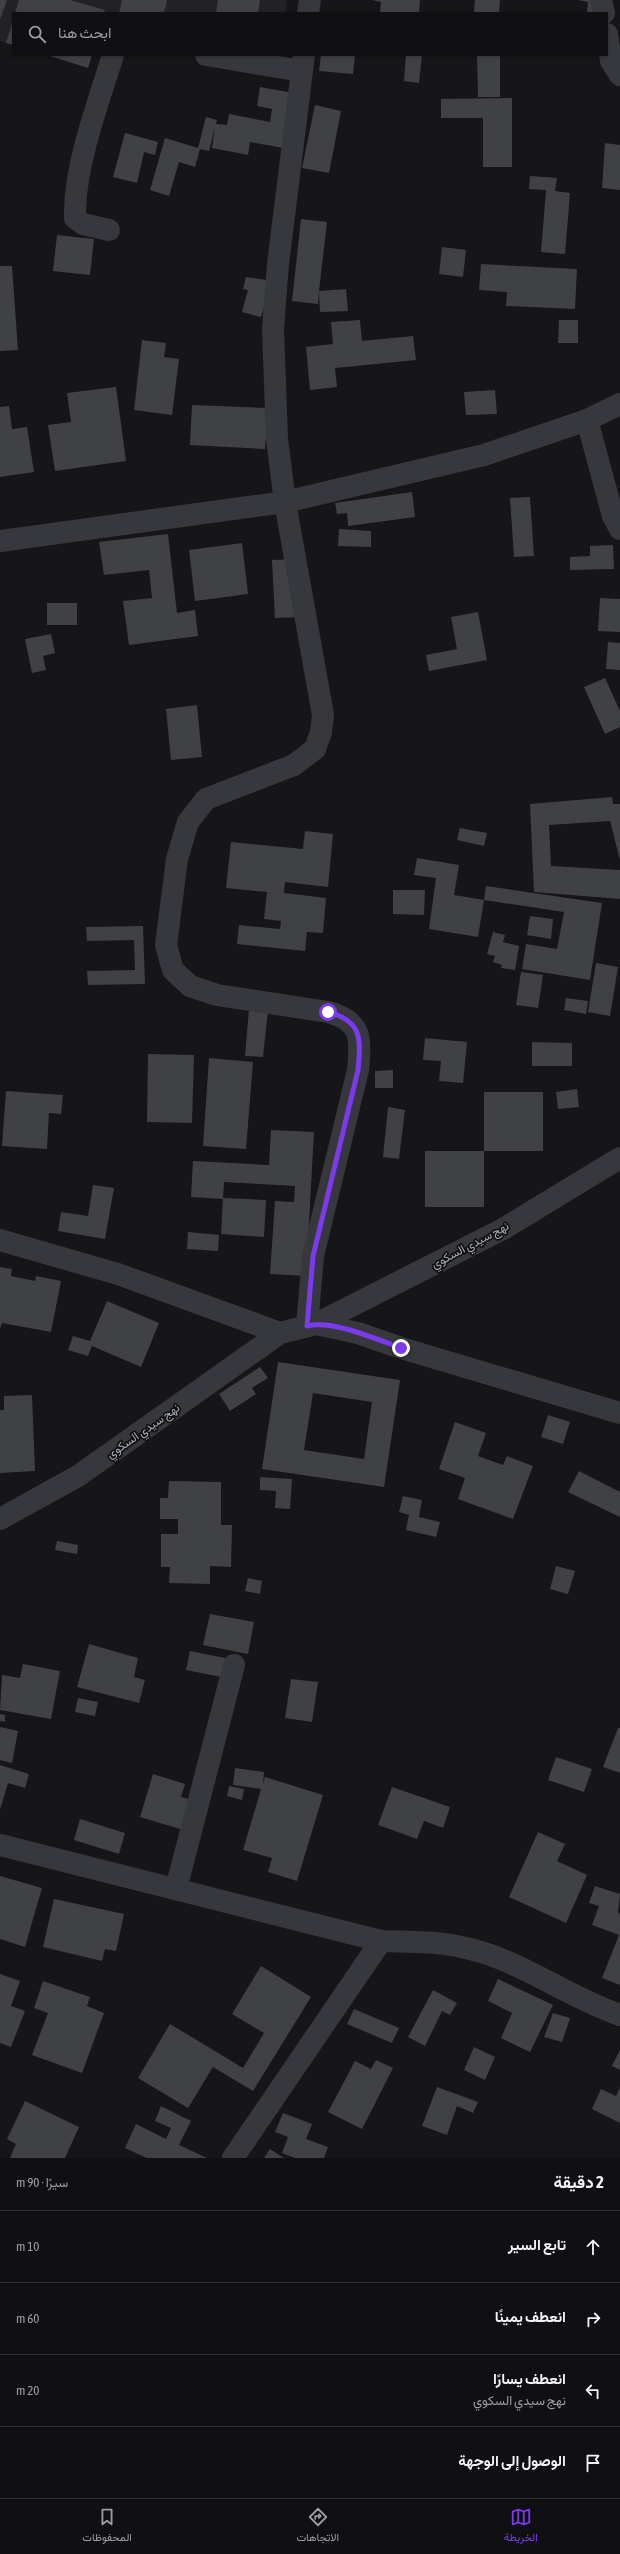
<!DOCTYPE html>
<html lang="ar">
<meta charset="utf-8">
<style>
:root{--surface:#101012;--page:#1e1e20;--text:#f1f3f6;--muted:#9c9d9f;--line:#303032;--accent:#7c3aed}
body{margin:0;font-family:"Asap Condensed",Vazirmatn,sans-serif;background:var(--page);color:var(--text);direction:rtl}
.stop{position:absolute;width:12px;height:12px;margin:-9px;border:3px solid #7c3aed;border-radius:50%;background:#fff}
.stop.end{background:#7c3aed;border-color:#fff;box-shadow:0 1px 4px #0008}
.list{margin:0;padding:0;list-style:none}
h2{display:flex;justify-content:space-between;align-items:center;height:52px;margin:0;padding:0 16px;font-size:17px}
h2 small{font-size:13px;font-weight:400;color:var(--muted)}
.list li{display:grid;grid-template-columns:26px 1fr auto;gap:12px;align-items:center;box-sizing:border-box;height:72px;padding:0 16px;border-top:1px solid var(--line)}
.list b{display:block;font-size:15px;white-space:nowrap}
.list p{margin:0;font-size:13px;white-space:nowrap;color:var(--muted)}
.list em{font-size:13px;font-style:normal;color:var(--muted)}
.icon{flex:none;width:22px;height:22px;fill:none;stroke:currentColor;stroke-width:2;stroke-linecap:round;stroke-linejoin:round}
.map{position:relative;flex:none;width:620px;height:2158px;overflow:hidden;direction:ltr}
.search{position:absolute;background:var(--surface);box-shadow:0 1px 3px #0004;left:12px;right:12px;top:12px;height:44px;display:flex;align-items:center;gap:10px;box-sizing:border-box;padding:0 14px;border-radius:0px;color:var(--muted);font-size:15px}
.sheet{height:340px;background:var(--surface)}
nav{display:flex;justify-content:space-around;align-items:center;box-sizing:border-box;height:56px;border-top:1px solid var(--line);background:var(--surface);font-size:11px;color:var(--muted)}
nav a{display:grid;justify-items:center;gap:2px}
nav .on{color:var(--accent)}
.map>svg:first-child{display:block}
</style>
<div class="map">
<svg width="620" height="2158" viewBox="0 0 620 2158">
<rect width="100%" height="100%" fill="#161618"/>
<!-- built -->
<polygon fill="#222225" points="0,0 287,0 285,13 13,13 13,45 0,41"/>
<!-- building -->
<g fill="#404145" fill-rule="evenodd">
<polygon points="0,0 7,0 0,20"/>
<polygon points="19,0 70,0 105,10 104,13 15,13"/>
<polygon points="122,0 167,0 164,13 119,13"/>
<polygon points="218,0 260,0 258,13 216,13"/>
<polygon points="372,0 420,0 419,13 380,13 381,2"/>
<polygon points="475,0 500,0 499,13 474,13"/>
<polygon points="578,0 606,0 605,13 587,13 588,2"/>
<polygon points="13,20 13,45 6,43"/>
<polygon points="47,55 92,55 88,68"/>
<polygon points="321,55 355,55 353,74 319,71"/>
<polygon points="406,55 422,55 419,83 404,81"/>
<polygon points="477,55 500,55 500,97 478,97"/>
<polygon points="260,87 310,96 300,151 250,142 248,155 212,148 215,127 209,151 200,149 195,167 179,162 169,196 150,190 165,138 198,148 206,117 217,120 216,124 227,125 229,114 270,122 272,109 257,106"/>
<polygon points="512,98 512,167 483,167 483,118 441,118 441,99"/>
<polygon points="315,105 341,111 329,173 302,168"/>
<polygon points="125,133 158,142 155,155 144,152 137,183 113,177"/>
<polygon points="605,143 620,145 620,190 602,188"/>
<polygon points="530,176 557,178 555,191 570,193 565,254 541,252 546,190 529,189"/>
<polygon points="301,219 327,222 319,291 346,289 348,311 320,312 319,292 318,304 292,301"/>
<polygon points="57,235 94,239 90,275 53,271"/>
<polygon points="442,247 466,250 463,277 439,274"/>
<polygon points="481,264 577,269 575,309 506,306 507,292 479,290"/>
<polygon points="0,266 12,266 18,350 0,351"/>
<polygon points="246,277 267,280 265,292 268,293 261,317 242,312 248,290 243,289"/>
<polygon points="360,320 362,341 413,336 416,360 335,368 337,387 310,390 306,347 333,344 331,322"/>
<polygon points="559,320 578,320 578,343 558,343"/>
<polygon points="142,340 166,343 164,357 179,359 172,415 134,410"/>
<polygon points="116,387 126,461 55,471 48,425 71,422 67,393"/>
<polygon points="495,390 497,414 466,415 464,392"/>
<polygon points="192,405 268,408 265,449 190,445"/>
<polygon points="9,406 12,429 27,427 34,472 0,477 0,407"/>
<polygon points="412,492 415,517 348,526 347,513 337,514 335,503"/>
<polygon points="530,497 534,556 514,557 510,498"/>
<polygon points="339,529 371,531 371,547 338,546"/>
<polygon points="168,534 177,613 195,610 198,636 129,645 123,601 152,598 149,570 104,575 99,542"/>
<polygon points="242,543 248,594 195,601 189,550"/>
<polygon points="613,545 614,569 570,570 570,557 590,556 590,546"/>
<polygon points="299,559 302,617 275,618 272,560"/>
<polygon points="600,598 620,599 620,632 598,631"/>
<rect x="47" y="603" width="30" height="22"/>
<polygon points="478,612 487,660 429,671 426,655 457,649 451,617"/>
<polygon points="51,634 55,653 43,656 46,670 32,673 25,639"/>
<polygon points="608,642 620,643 620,670 606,669"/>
<polygon points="605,678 620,711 620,727 605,734 584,687"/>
<polygon points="197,705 202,757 171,760 166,709"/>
<polygon points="612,797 613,804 620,804 620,860 610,821 549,825 551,866 620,870 620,899 534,892 530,804"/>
<polygon points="460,828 487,833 484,846 457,840"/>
<polygon points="305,831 333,834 328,887 285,882 284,893 326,898 323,933 307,932 305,951 237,944 239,925 280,929 281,921 264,919 267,892 226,888 231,842 303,849"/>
<polygon points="417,858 459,865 454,895 484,900 478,937 429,929 436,878 414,875"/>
<polygon points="486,886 602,903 590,980 522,969 526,944 557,949 564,912 484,900"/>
<polygon points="393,890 425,890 424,915 393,914"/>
<polygon points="530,916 553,919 551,939 527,935"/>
<polygon points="143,926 145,984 88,985 87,971 135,970 134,940 87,941 86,927"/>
<polygon points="493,932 505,935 503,942 519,946 515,970 501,968 502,965 493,962 495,956 487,954"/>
<polygon points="596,963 618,967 610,1016 588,1012"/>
<polygon points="521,972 543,975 538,1008 516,1005"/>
<polygon points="566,998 588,1001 586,1014 564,1010"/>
<polygon points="249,1009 268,1011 263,1057 245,1056"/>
<polygon points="425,1038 467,1042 463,1083 439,1081 441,1061 423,1060"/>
<polygon points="532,1042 572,1043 572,1066 532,1066"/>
<polygon points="148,1054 194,1055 192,1123 147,1122"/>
<polygon points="209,1058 253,1062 246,1149 203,1146"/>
<polygon points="393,1070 393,1088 375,1088 375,1071"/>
<polygon points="577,1089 579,1107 558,1109 556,1092"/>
<polygon points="6,1091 63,1095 61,1114 49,1113 47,1149 2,1146"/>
<rect x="484" y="1092" width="59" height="59"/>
<polygon points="388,1107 405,1110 399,1159 383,1157"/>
<polygon points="271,1130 314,1132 306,1276 270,1274 275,1201 294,1202 295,1186 224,1182 223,1199 191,1197 193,1161 269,1165"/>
<rect x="425" y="1151" width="59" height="56"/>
<polygon points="93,1185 114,1188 105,1239 58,1231 61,1212 88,1216"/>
<polygon points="223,1198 266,1200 264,1237 221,1234"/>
<polygon points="188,1232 219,1235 218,1251 187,1249"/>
<polygon points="0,1267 12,1269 11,1276 35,1281 36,1276 61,1281 51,1332 2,1323 0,1329"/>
<polygon points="107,1301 159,1323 141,1367 92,1346 88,1356 68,1350 73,1336 90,1341"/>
<path d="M 278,1362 L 400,1380 L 384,1487 L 262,1469 ZM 313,1393 L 372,1402 L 364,1459 L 304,1450 Z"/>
<polygon points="260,1367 268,1378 252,1388 256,1394 230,1411 219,1394"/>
<polygon points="32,1395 35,1471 0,1473 0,1410 4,1410 4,1396"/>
<polygon points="548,1415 570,1422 563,1444 541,1437"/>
<polygon points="455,1422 486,1433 478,1456 503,1465 507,1456 533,1466 513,1519 458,1499 465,1478 439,1469"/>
<polygon points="579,1471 620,1492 620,1517 568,1492"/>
<polygon points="260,1477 292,1479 290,1509 275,1508 276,1491 260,1490"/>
<polygon points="169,1481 221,1482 221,1525 232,1525 231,1567 210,1566 210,1584 169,1583 170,1567 161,1567 161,1534 178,1534 178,1519 160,1519 160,1498 168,1498"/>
<polygon points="403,1496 422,1500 419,1517 440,1522 436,1537 406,1530 409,1515 399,1512"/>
<polygon points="57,1541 78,1545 77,1554 55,1550"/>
<polygon points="556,1566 575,1571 568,1594 550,1589"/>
<polygon points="248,1578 262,1581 260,1594 245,1591"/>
<polygon points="210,1614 254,1622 248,1654 203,1645"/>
<polygon points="89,1644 138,1658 134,1677 145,1680 139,1703 77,1687"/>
<polygon points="190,1651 225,1658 221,1677 186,1670"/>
<polygon points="23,1664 60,1671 51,1719 0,1710 2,1675 20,1678"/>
<polygon points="291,1679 318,1682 312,1722 285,1718"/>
<polygon points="78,1698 98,1702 95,1716 75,1712"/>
<polygon points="0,1714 5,1715 5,1722 0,1721"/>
<polygon points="0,1727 18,1731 12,1763 0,1760"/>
<polygon points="618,1728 620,1728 620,1773 603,1767"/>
<polygon points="556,1757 592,1769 584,1792 548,1780"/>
<polygon points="0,1765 29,1774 25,1788 8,1783 0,1810"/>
<polygon points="235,1768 264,1772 263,1784 265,1777 323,1795 297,1881 268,1872 272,1858 243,1850 261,1789 233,1785"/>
<polygon points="153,1774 185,1784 181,1797 199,1802 190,1832 140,1817"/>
<polygon points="229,1786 244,1789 242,1800 227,1796"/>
<polygon points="392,1787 450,1807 443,1828 424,1821 417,1839 378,1825"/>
<polygon points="80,1819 125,1833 119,1854 74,1840"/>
<polygon points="538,1832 565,1844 557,1861 587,1875 566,1923 509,1897"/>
<polygon points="0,1876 42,1888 25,1947 0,1939"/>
<polygon points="595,1886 620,1894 618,1913 620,1914 620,1985 602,1978 619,1935 592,1925 599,1906 589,1903"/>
<polygon points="54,1899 124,1914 116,1951 105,1949 102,1961 43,1947"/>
<polygon points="261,1966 311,1997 253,2091 213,2067 188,2108 138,2078 170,2024 243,2068 264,2033 232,2014"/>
<polygon points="0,1974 20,1981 11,2006 25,2011 11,2047 0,2043"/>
<polygon points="498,1979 553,2005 530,2052 501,2038 512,2013 488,2001"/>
<polygon points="43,1981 90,1997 87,2006 104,2013 82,2073 32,2055 48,2013 34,2008"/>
<polygon points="433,1990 457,2003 450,2015 442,2011 425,2046 408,2037"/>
<polygon points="354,2009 399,2028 392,2043 347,2024"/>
<polygon points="553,2013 570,2018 562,2042 544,2037"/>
<polygon points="474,2047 495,2057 485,2080 464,2070"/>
<polygon points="620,2050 620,2070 612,2066"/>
<polygon points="376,2060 393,2068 362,2129 328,2112 355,2061 371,2069"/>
<polygon points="437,2087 478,2102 473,2113 457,2106 447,2135 422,2126"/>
<polygon points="620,2087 620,2123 592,2109 601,2089 616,2096"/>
<polygon points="25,2101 79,2127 65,2158 10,2158 16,2144 7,2139"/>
<polygon points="161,2106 191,2121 179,2145 207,2158 147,2158 125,2148 136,2124 166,2139 171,2128 155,2121"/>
<polygon points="283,2113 312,2124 306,2139 328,2147 324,2158 295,2158 282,2153 288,2137 275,2132"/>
<polygon points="270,2149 284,2158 264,2158"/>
</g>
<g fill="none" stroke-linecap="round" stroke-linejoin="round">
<!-- minor -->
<g stroke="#37383d" stroke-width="22">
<polyline points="601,0 604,13"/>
<polyline points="308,13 310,0"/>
<polyline points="607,34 611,61 620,75"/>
<polyline points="206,55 302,71"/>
<path d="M 304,55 L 278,264 L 273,329 L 277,439 L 285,502 L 323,715 L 321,732 L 315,749 L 294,765 L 206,799 L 188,822 L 177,859 L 166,945 L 173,970 L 190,986 L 217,995 L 328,1012 C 362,1021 361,1038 358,1070 L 313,1256 L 307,1326"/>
<path d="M 109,230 L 83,224 L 75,218 C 74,166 98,104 113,55"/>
<polyline points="587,420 613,516 620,529"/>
<polyline points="0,541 285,502 484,455 587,420 620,404"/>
<polyline points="0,1240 118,1274 280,1333"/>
<polyline points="316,1324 503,1229 620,1158"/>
<polyline points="0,1519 78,1476 280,1333 316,1324 358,1333 401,1348 620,1413"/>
<path d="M 0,1845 L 381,1941 C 410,1942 438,1941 466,1948 C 521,1960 567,1997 620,2015"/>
<polyline points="176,1889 234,1665"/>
<polyline points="233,2158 381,1941"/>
</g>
</g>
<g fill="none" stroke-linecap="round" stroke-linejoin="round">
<!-- route -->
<path stroke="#7c3aed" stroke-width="5" d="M 328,1012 C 362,1021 361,1038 358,1070 L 313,1256 L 307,1326 C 333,1320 376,1339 401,1348"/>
</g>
<g text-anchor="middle" stroke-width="3.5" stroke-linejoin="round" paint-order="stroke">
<!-- street labels -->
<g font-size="12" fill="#a8adb8" stroke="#111113">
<text transform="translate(470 1245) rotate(-28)" y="4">نهج سيدي السكوي</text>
<text transform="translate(143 1431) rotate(-35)" y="4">نهج سيدي السكوي</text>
</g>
</g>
</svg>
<div class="stop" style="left:328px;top:1012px"></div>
<div class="stop end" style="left:401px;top:1348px"></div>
<div class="search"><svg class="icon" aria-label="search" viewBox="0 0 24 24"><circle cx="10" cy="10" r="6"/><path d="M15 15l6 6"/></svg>ابحث هنا</div>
</div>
<section class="sheet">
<h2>2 دقيقة<small>سيرًا · 90 m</small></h2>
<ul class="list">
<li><svg class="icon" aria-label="ahead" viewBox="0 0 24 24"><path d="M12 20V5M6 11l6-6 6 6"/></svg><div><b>تابع السير</b></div><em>10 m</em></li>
<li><svg class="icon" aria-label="right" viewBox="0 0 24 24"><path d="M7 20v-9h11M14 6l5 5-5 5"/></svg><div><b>انعطف يمينًا</b></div><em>60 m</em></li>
<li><svg class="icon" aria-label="left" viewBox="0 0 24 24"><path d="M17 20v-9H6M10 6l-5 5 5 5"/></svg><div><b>انعطف يسارًا</b><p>نهج سيدي السكوي</p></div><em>20 m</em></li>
<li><svg class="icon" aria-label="arrive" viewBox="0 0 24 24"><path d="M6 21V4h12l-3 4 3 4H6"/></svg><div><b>الوصول إلى الوجهة</b></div></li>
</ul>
</section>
<nav>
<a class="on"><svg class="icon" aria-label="map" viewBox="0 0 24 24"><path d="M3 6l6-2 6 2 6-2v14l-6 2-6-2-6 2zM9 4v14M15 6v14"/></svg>الخريطة</a>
<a><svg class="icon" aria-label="directions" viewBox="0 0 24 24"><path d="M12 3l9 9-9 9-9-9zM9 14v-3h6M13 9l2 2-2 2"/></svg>الاتجاهات</a>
<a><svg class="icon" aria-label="saved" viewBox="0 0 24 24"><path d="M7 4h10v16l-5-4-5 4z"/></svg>المحفوظات</a>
</nav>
